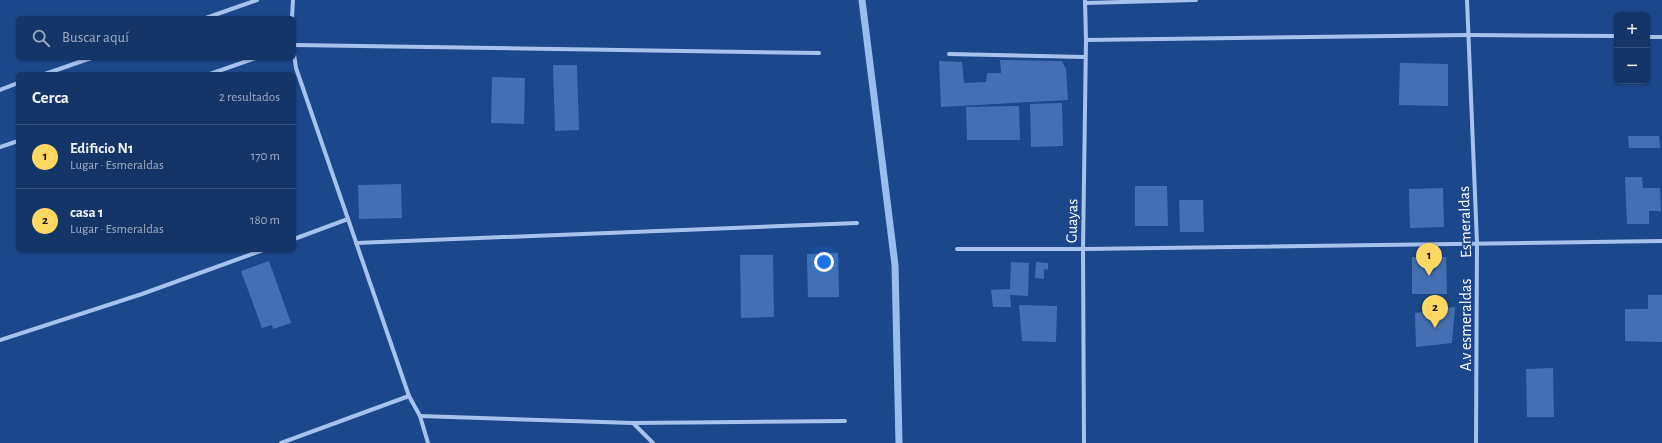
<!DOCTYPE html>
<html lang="es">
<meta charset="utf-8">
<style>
:root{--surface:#143568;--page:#214071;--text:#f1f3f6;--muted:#9dabc0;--line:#33507c;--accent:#fed862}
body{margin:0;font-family:"Alegreya Sans",sans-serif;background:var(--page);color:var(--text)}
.controls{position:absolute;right:12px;top:12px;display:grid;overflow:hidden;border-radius:6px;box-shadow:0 1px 3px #0004}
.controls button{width:36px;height:36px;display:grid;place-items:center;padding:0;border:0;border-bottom:1px solid var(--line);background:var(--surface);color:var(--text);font:20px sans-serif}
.you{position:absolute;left:824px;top:262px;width:14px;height:14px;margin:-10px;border:3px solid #fff;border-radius:50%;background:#1a73e8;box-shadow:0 0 0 6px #1a73e833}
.badge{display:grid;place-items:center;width:26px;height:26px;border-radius:50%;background:var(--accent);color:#111;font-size:13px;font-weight:700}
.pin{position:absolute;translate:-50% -33px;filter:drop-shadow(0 1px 2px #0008)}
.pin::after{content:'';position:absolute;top:21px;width:14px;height:12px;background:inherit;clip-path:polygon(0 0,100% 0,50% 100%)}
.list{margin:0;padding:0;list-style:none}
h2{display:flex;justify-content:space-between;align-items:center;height:52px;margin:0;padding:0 16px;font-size:17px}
h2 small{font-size:13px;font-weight:400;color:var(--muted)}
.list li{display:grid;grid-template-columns:26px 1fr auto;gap:12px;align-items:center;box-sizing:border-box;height:64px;padding:0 16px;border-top:1px solid var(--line)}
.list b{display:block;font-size:15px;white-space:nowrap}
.list p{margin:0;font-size:13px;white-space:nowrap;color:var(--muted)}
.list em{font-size:13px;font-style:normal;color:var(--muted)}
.icon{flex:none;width:22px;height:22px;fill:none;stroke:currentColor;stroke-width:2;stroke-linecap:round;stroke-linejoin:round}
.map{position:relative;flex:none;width:1662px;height:443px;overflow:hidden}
.search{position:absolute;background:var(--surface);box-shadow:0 1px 3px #0004;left:16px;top:16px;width:280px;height:44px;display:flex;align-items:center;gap:10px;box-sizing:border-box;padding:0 14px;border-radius:6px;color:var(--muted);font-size:15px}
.panel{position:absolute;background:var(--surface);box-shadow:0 1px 3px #0004;left:16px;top:72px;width:280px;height:180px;border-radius:6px}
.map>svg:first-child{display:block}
</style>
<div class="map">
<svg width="1662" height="443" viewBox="0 0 1662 443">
<rect width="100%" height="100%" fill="#1b478b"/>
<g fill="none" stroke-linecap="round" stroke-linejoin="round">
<!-- stream -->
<polyline stroke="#99bdef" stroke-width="7" points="862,0 895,265 899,443"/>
</g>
<!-- building -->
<g fill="#4470b3">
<polygon points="1000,60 1062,61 1066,69 1068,100 941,107 939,61 962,62 964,83 986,82 987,73 1001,73"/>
<polygon points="1400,63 1448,64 1448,106 1399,105"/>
<polygon points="553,65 577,65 579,130 555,131"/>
<polygon points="492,77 525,78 524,124 491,123"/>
<polygon points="1062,103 1063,146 1031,147 1030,104"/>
<polygon points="1019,106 1020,140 967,140 966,107"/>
<polygon points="1628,136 1659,136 1660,148 1629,148"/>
<polygon points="1625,177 1642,177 1643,188 1660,188 1661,211 1649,211 1649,224 1627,224"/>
<polygon points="401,184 402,218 359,219 358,185"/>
<polygon points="1135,186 1167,186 1168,226 1135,226"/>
<polygon points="1443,188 1444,227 1410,228 1409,189"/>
<polygon points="1179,200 1203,200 1204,232 1180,232"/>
<polygon points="838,253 839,297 808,297 807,254"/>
<polygon points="740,255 773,255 774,317 741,318"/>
<polygon points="1412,257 1446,257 1447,294 1412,294"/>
<polygon points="269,261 291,323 273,329 272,325 262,328 241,271"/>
<polygon points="1011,262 1029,263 1028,296 1010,295 1011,307 993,307 991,290 1010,289"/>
<polygon points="1036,262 1048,263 1048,270 1044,269 1044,279 1035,278"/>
<polygon points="1648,295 1662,295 1662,342 1625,341 1625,309 1648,309"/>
<polygon points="1019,305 1057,306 1056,342 1022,341"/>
<polygon points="1455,307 1452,343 1416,347 1415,313"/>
<polygon points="1553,368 1554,417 1527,417 1526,369"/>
</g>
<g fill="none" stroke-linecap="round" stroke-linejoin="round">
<!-- minor -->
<g stroke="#a6c3ed" stroke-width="4">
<polyline points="1467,0 1477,243 1476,443"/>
<polyline points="1085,3 1196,0"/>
<polyline points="206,18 257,0"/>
<polyline points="292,18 293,0"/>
<polyline points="1647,37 1662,37"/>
<polyline points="1086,40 1468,35 1617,36"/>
<polyline points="294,45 819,53"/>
<polyline points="294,54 296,68 409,396 420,416 428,443"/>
<polyline points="949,54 1085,57"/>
<polyline points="45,74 91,58"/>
<polyline points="210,74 256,58"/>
<polyline points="0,90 18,83"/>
<polyline points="0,147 18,141"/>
<polyline points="294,239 348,219"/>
<polyline points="356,243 857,223"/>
<polyline points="957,249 1083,249 1662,241"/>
<polyline points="0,340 142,294 263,250"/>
<polyline points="420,416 633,423 845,421"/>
<polyline points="633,423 653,443"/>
<polyline points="281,443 409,396"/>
<polyline points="1084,443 1083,249 1086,40 1085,0"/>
</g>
</g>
<g text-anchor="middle" stroke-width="3" stroke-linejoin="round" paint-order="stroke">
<!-- street labels -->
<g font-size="16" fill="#fff" stroke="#1b478b">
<text transform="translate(1071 221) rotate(-89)" y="6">Guayas</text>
<text transform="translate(1464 222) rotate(-92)" y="6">Esmeraldas</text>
<text transform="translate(1465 325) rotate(-90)" y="6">A.v esmeraldas</text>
</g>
</g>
</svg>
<div class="controls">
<button>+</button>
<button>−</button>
</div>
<div class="you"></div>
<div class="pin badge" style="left:1429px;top:276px">1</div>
<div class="pin badge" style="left:1435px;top:328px">2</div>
<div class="search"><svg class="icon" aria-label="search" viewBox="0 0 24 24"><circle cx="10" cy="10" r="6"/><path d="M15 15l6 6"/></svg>Buscar aquí</div>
<section class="panel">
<h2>Cerca<small>2 resultados</small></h2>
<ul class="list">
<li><span class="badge">1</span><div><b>Edificio N1</b><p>Lugar · Esmeraldas</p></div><em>170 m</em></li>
<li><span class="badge">2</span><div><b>casa 1</b><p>Lugar · Esmeraldas</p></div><em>180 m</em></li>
</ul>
</section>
</div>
